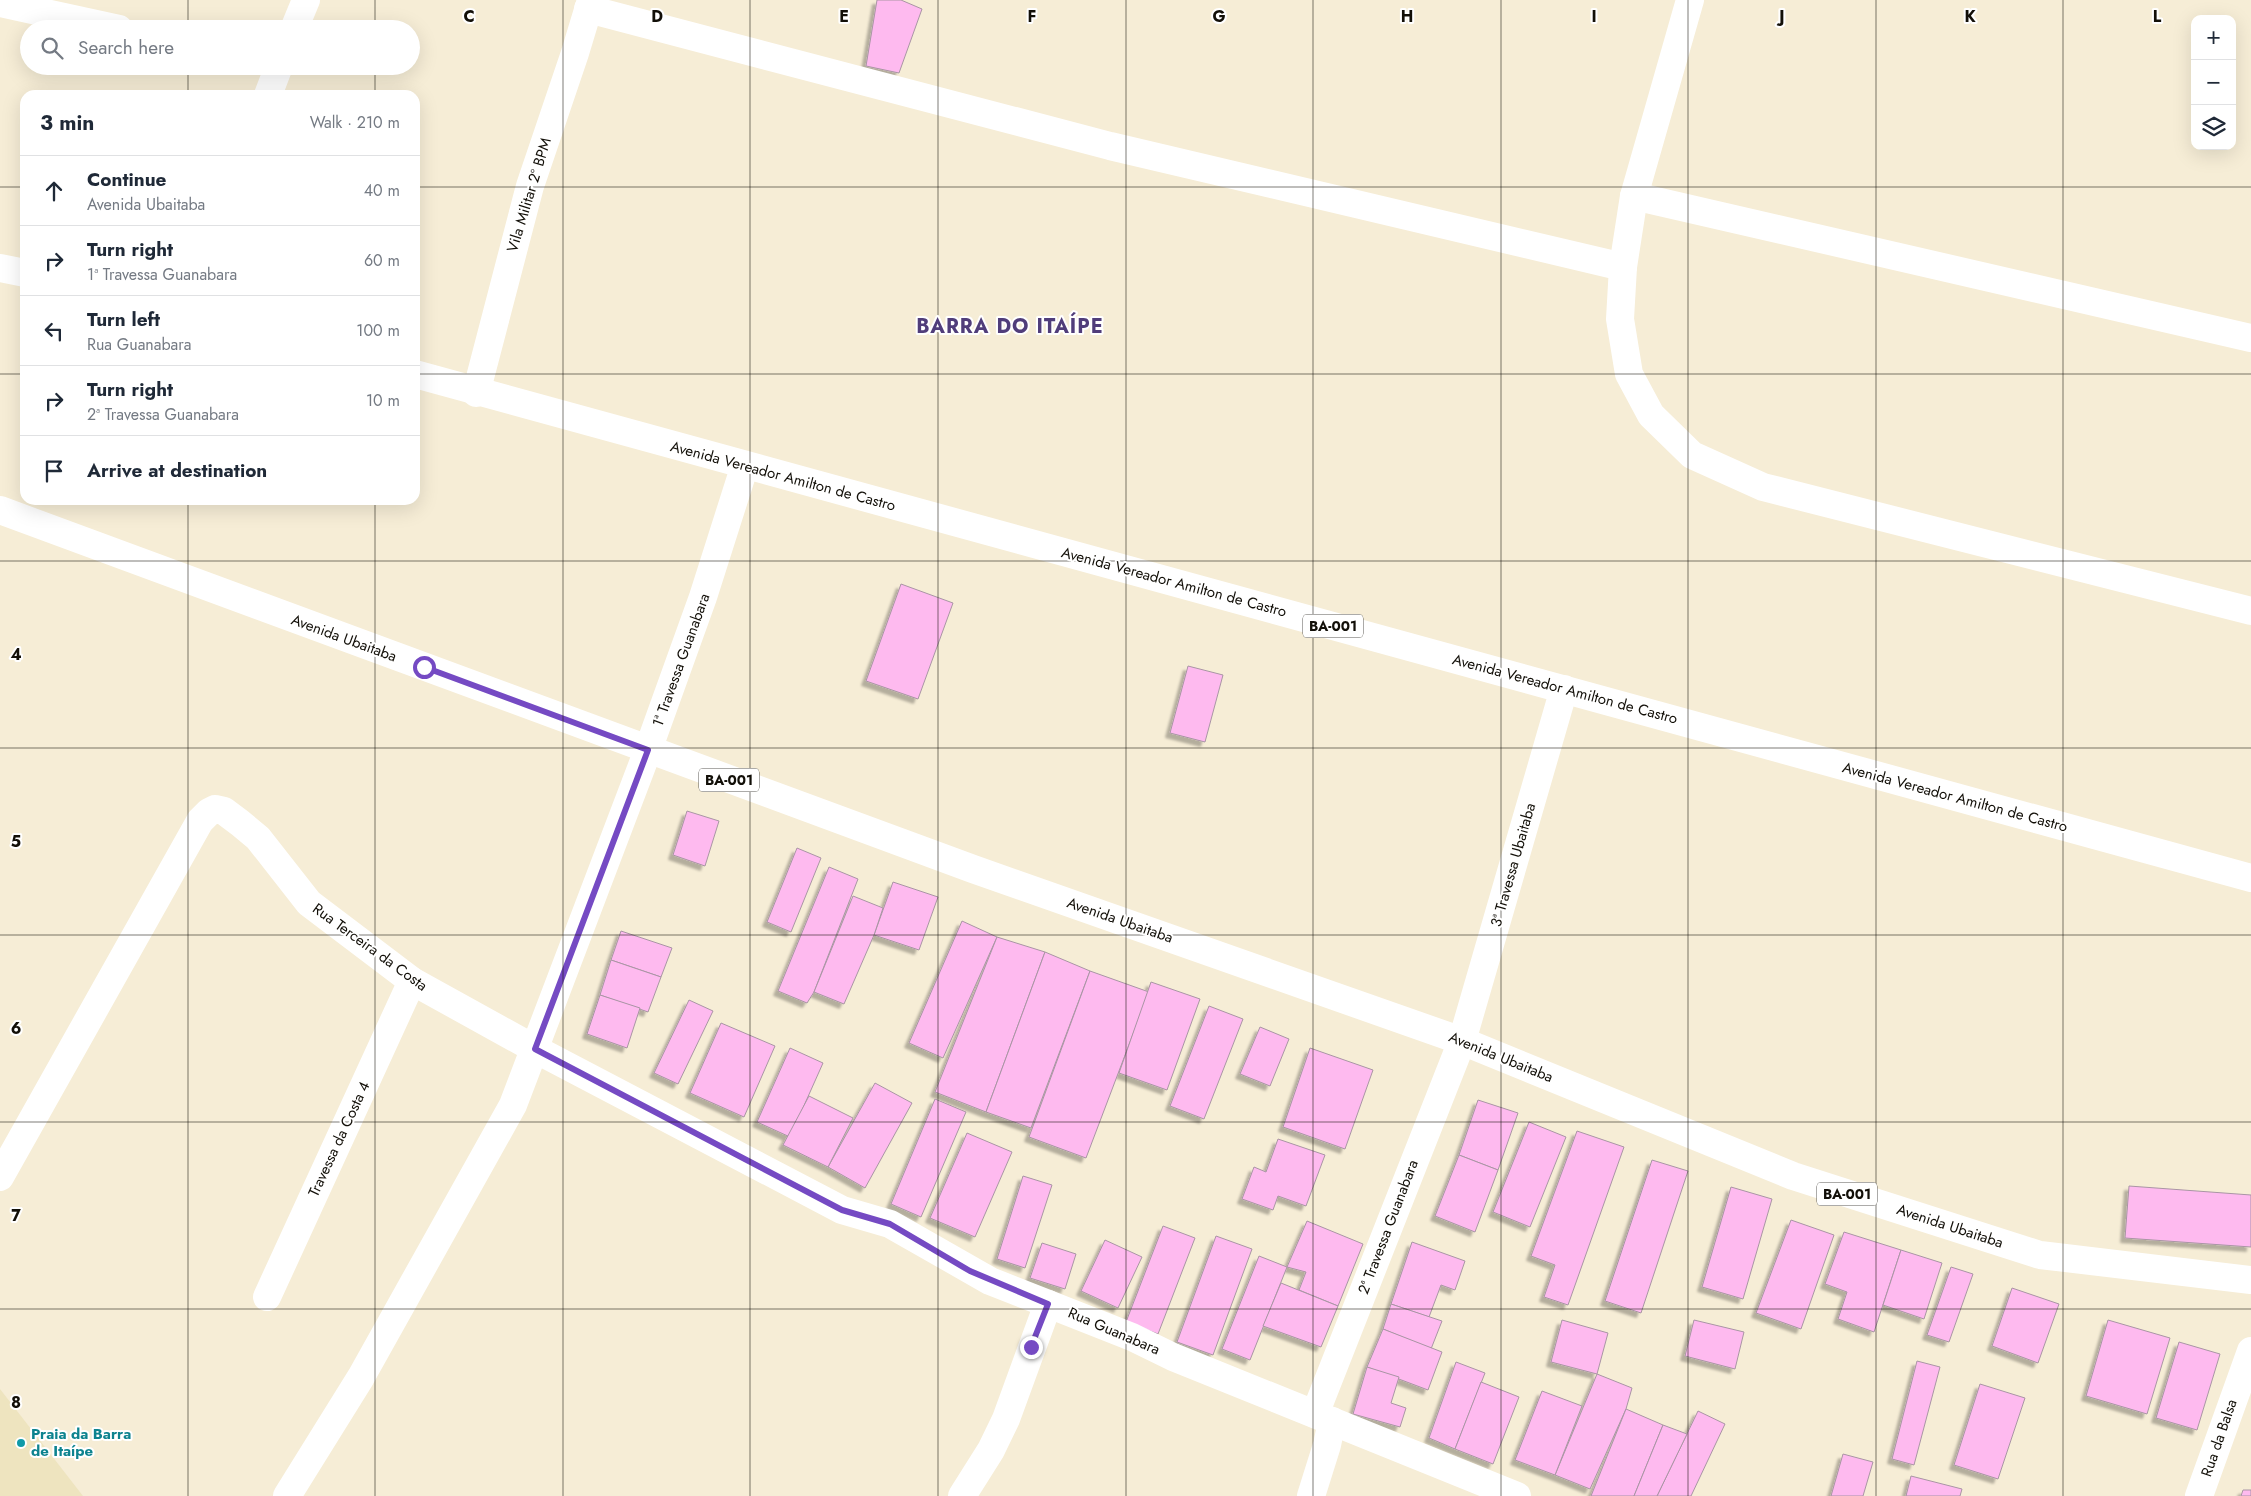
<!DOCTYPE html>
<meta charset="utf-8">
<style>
:root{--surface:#fff;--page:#f6f6f7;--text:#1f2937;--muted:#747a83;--line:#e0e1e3}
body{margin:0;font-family:Jost,sans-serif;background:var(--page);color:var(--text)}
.controls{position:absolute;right:15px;top:15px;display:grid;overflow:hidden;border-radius:10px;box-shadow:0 5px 20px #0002}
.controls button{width:45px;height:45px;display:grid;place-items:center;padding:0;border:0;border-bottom:1px solid var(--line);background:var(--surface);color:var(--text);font:25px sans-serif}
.stop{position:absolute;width:15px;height:15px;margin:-11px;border:4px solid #754ac3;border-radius:50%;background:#fff}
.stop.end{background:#754ac3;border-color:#fff;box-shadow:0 1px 5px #0008}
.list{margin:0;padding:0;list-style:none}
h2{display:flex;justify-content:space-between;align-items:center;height:65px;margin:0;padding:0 20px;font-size:21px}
h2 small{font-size:16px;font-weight:400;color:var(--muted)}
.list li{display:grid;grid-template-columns:32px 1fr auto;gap:15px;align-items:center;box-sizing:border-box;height:70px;padding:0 20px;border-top:1px solid var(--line)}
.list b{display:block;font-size:19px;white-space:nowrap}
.list p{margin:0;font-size:16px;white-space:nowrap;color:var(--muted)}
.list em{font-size:16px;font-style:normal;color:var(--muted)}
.icon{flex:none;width:28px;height:28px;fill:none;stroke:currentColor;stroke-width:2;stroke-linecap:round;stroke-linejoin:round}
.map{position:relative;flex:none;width:2251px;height:1496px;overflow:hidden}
.search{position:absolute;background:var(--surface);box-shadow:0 5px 20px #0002;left:20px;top:20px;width:400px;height:55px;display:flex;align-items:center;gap:12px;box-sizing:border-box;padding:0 18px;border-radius:28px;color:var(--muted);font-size:19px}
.panel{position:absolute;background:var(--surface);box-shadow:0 5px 20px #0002;left:20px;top:90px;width:400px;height:415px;border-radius:15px}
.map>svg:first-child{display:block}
</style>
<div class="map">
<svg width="2251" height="1496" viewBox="0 0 2251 1496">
<defs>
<filter id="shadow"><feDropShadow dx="-4.5" dy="4.5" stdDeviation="1" flood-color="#0004"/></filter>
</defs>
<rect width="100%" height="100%" fill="#f6edd6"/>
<!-- sand -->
<polygon fill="#eee4bf" points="0,1389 83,1496 0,1496"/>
<!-- building -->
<g fill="#febaef" stroke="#a995a4" filter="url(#shadow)">
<polygon points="877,0 901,0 922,9 899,73 866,66"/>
<polygon points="901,584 953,603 918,699 866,681"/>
<polygon points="1188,666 1223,675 1205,742 1170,733"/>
<polygon points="687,811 719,821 705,866 673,855"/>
<polygon points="797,848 821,858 791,932 767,922"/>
<polygon points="829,867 858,879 814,992 807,1003 778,991"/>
<polygon points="893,882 938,897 919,950 874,935"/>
<polygon points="853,896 883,908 874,935 844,1004 814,992"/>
<polygon points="962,921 997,937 943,1058 909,1043"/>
<polygon points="621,931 672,948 661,977 611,960"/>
<polygon points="997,937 1045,952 986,1112 935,1092"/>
<polygon points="1045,952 1090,971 1031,1128 986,1112"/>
<polygon points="611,960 661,977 648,1012 600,995"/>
<polygon points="1090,971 1149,992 1086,1158 1029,1137"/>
<polygon points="1151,982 1200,999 1167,1090 1119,1073"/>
<polygon points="600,995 640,1008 627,1048 587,1034"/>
<polygon points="689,1000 713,1011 678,1084 654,1073"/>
<polygon points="1209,1006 1243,1019 1204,1119 1170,1106"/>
<polygon points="721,1023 775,1046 744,1117 690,1093"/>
<polygon points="1260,1027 1289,1039 1270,1086 1240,1074"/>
<polygon points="790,1048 823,1063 790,1137 757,1122"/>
<polygon points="1310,1048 1373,1070 1345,1149 1283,1127"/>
<polygon points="875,1083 912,1103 865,1188 828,1167"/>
<polygon points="809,1096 853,1118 828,1167 783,1145"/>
<polygon points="935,1099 966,1112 921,1217 891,1204"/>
<polygon points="1478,1100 1518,1113 1498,1170 1459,1155"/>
<polygon points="1529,1122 1566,1137 1530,1227 1493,1212"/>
<polygon points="1577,1131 1624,1147 1568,1305 1544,1297 1555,1265 1531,1256"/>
<polygon points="967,1133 1012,1152 975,1237 930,1218"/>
<polygon points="1278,1139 1325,1155 1306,1206 1278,1196 1273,1210 1242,1199 1254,1167 1266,1172"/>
<polygon points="1459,1155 1498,1170 1475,1232 1435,1216"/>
<polygon points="1652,1160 1688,1171 1641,1313 1605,1301"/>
<polygon points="1023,1176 1052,1185 1025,1268 997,1259"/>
<polygon points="2129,1186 2251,1195 2251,1247 2125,1238"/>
<polygon points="1731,1187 1772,1199 1743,1299 1702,1287"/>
<polygon points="1791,1220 1834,1235 1801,1329 1756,1313"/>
<polygon points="1307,1221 1363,1244 1338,1306 1299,1290 1306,1272 1287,1267"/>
<polygon points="1163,1226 1195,1238 1158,1334 1126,1322"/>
<polygon points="1844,1232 1901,1250 1874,1332 1838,1319 1847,1292 1825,1284"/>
<polygon points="1216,1236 1252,1249 1213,1355 1177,1342"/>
<polygon points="1105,1240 1142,1257 1118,1308 1081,1291"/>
<polygon points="1412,1242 1465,1261 1455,1290 1441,1285 1429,1317 1391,1304"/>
<polygon points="1042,1243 1076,1254 1065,1289 1030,1278"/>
<polygon points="1901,1250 1942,1263 1924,1319 1883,1305"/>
<polygon points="1259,1256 1287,1267 1250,1360 1222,1349"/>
<polygon points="1951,1267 1973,1274 1949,1342 1927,1335"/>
<polygon points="1281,1283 1338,1306 1321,1347 1263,1326"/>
<polygon points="2012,1288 2059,1304 2038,1363 1992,1346"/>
<polygon points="1391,1304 1442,1321 1431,1349 1383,1329"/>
<polygon points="1562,1320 1608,1333 1597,1374 1551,1362"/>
<polygon points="1694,1320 1744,1332 1735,1369 1685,1356"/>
<polygon points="2108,1320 2170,1338 2147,1414 2086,1396"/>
<polygon points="1383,1329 1442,1352 1428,1390 1367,1367"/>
<polygon points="2179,1342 2220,1354 2197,1430 2156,1418"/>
<polygon points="1917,1361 1940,1367 1914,1465 1892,1459"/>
<polygon points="1456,1362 1485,1373 1455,1449 1429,1438"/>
<polygon points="1367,1367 1399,1377 1391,1403 1406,1408 1400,1427 1353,1414"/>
<polygon points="1597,1374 1632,1388 1626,1409 1590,1489 1555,1475"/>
<polygon points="1481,1382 1519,1397 1493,1464 1455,1449"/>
<polygon points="1980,1384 2025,1398 1998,1479 1954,1465"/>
<polygon points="1542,1391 1582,1406 1555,1475 1515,1460"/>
<polygon points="1626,1409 1663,1425 1634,1496 1591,1496"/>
<polygon points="1698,1411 1725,1424 1691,1496 1657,1496"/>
<polygon points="1663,1425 1687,1434 1657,1496 1634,1496"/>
<polygon points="1843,1454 1873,1462 1863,1496 1831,1496"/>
<polygon points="1911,1476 1962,1489 1960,1496 1906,1496"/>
<polygon points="2243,1490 2251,1490 2251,1496 2241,1496"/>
</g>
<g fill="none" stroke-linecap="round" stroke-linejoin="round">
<!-- minor -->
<g stroke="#fff" stroke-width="28">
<polyline points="1690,0 1634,196 1623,267 1620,319 1629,374 1651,415 1692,455 1763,487 2251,611"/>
<polyline points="0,3 119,29"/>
<polyline points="588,9 1110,146 1623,267"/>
<polyline points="294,29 306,0"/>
<polyline points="268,95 279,66"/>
<polyline points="1634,196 2251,338"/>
<polyline points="476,393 530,186 575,53 591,0"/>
<polyline points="0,1177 200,821 209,812 215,809 224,811 240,823 258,838 309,903 412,981 535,1049 842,1210 890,1224 990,1281 1132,1337 1173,1357 1517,1496"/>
<polyline points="267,1297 412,981"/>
<polyline points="1315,1414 1462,1041 1564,689"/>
<polyline points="287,1496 361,1377 513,1105 648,750 703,597 745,465"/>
<polyline points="962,1496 991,1450 1006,1419 1048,1304"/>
<polyline points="1311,1496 1327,1445 1332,1421"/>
<polyline points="2199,1496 2251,1351"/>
</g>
<!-- major -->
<g stroke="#fff" stroke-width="28">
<polyline points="0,268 25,273"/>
<polyline points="415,374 2251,878"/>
<polyline points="0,510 973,869 1462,1041 1793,1176 2040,1255 2251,1280"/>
</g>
</g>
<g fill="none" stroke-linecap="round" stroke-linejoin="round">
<!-- route -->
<polyline stroke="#754ac3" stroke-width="6" points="424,667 648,750 535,1049 842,1210 890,1224 970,1271 1048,1304 1031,1347"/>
</g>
<!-- grid -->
<path fill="none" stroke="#120f08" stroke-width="1" stroke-opacity="0.55" d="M 188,0 L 188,29M 375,0 L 375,29M 563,0 L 563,1496M 750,0 L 750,1496M 938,0 L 938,1496M 1126,0 L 1126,1496M 1313,0 L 1313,1496M 1501,0 L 1501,1496M 1688,0 L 1688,1496M 1876,0 L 1876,1496M 2063,0 L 2063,1496M 188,66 L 188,95M 375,66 L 375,95M 0,187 L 25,187M 415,187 L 2251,187M 0,374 L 25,374M 415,374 L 2251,374M 188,500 L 188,1496M 375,500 L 375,1496M 0,561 L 2251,561M 0,748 L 2251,748M 0,935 L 2251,935M 0,1122 L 2251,1122M 0,1309 L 2251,1309"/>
<!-- markers -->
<circle fill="#0f9aa8" stroke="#fff" stroke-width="2" cx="21" cy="1443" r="5"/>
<g text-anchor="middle" stroke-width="4" stroke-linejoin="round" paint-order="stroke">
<!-- shield labels -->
<g fill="#fff" stroke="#595752" stroke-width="1">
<rect x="1303" y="614.5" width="60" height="23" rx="4"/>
<rect x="699" y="768.5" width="60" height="23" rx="4"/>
<rect x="1817" y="1182.5" width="60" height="23" rx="4"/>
</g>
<g font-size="14" font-weight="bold" fill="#120f08">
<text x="1333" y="631">BA-001</text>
<text x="729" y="785">BA-001</text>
<text x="1847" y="1199">BA-001</text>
</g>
<!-- street labels -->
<g font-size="15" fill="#120f08" stroke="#fff">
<text transform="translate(529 195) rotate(-73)" y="5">Vila Militar 2º BPM</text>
<text transform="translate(783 476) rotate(15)" y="5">Avenida Vereador Amilton de Castro</text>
<text transform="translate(1174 582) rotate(15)" y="5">Avenida Vereador Amilton de Castro</text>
<text transform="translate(344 638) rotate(20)" y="5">Avenida Ubaitaba</text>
<text transform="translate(681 660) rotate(-70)" y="5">1ª Travessa Guanabara</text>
<text transform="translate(1565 689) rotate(15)" y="5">Avenida Vereador Amilton de Castro</text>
<text transform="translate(1955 797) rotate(15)" y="5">Avenida Vereador Amilton de Castro</text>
<text transform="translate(1513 865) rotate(-74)" y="5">3ª Travessa Ubaitaba</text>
<text transform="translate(1120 920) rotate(19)" y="5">Avenida Ubaitaba</text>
<text transform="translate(370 947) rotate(36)" y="5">Rua Terceira da Costa</text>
<text transform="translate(1501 1057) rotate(22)" y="5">Avenida Ubaitaba</text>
<text transform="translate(339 1139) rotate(-65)" y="5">Travessa da Costa 4</text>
<text transform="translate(1950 1226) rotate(18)" y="5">Avenida Ubaitaba</text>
<text transform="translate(1388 1227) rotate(-69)" y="5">2ª Travessa Guanabara</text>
<text transform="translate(1114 1331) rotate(23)" y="5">Rua Guanabara</text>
<text transform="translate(2219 1438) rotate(-71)" y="5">Rua da Balsa</text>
</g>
<!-- culture labels -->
<g font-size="15" font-weight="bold" fill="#0d838f" stroke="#fff" text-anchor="start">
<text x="31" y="1439">Praia da Barra<tspan x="31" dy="17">de Itaípe</tspan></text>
</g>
<!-- district labels -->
<g font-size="20" font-weight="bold" letter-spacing="1" fill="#503d7a" stroke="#fff">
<text x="1010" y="333">BARRA DO ITAÍPE</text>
</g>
</g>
<g font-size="16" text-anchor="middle" font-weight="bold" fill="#120f08" stroke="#fff" stroke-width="4" stroke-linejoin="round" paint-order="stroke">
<text x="469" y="22">C</text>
<text x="657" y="22">D</text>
<text x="844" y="22">E</text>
<text x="1032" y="22">F</text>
<text x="1219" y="22">G</text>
<text x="1407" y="22">H</text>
<text x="1594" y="22">I</text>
<text x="1782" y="22">J</text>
<text x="1970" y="22">K</text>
<text x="2157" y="22">L</text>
<text x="16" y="660">4</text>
<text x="16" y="847">5</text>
<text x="16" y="1034">6</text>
<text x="16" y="1221">7</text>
<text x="16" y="1408">8</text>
</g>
</svg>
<div class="controls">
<button>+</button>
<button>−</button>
<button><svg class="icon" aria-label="layers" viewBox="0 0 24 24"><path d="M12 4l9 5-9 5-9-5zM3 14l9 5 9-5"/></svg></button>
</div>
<div class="stop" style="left:424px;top:667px"></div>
<div class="stop end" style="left:1031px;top:1347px"></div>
<div class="search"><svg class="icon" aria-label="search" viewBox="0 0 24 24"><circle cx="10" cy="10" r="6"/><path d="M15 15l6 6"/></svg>Search here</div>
<section class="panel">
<h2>3 min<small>Walk · 210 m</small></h2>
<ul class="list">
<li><svg class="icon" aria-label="ahead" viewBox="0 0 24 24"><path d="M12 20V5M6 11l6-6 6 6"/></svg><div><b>Continue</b><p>Avenida Ubaitaba</p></div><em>40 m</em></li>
<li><svg class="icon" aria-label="right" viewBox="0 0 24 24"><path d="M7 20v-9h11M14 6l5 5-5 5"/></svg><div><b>Turn right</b><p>1ª Travessa Guanabara</p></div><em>60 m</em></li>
<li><svg class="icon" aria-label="left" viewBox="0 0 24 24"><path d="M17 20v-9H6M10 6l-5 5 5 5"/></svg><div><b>Turn left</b><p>Rua Guanabara</p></div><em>100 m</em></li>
<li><svg class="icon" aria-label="right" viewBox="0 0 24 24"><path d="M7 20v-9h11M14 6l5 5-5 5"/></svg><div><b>Turn right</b><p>2ª Travessa Guanabara</p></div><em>10 m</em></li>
<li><svg class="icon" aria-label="arrive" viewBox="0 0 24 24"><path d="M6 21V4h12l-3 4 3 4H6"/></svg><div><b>Arrive at destination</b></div></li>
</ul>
</section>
</div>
